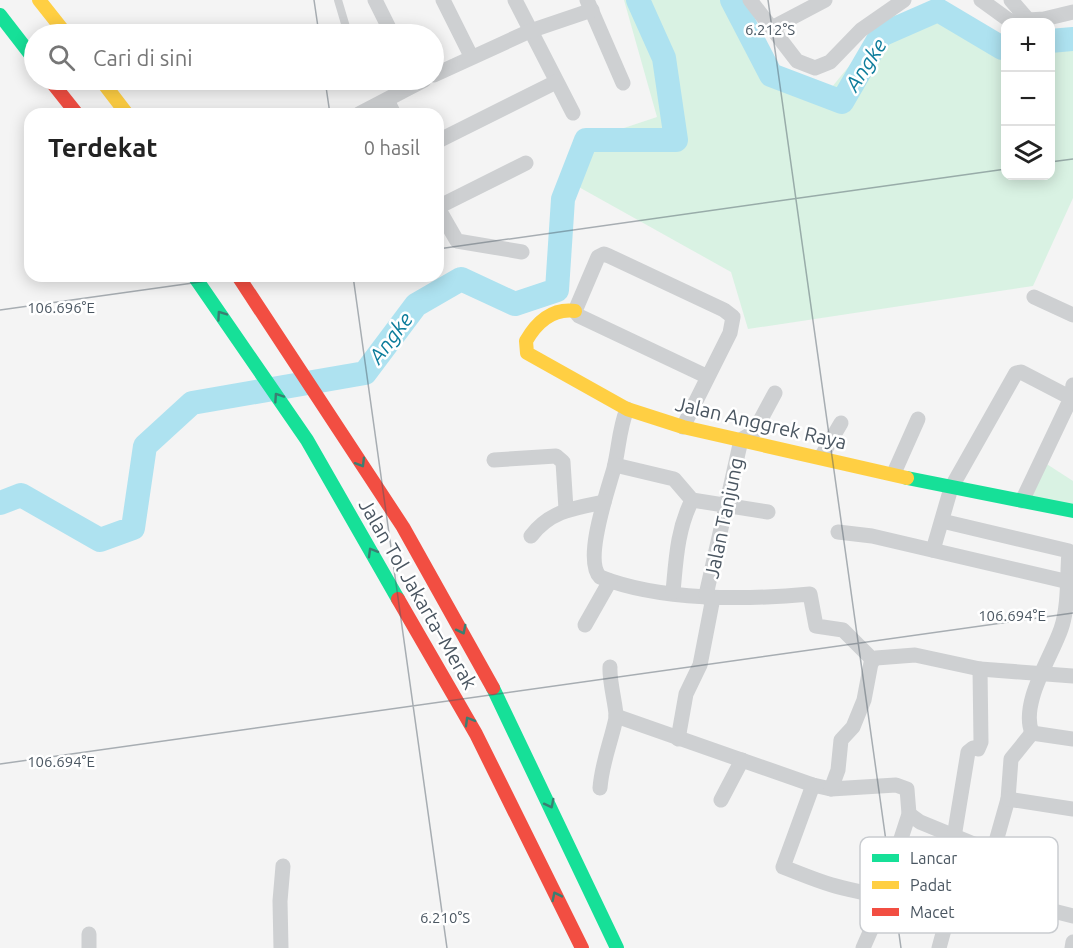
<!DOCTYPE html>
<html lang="id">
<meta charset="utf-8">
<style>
:root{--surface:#fff;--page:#f6f6f6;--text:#222;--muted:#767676;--line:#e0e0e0}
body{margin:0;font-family:Ubuntu,sans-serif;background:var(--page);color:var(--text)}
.controls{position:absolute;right:18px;top:18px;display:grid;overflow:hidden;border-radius:12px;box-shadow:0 3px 15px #0003}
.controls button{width:54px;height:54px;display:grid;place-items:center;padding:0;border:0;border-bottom:2px solid var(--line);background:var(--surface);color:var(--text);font:30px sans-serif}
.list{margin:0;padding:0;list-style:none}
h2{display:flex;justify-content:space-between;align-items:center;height:78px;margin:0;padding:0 24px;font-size:26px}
h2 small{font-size:20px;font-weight:400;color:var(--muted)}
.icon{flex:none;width:33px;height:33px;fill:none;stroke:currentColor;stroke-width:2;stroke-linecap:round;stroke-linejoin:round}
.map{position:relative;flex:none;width:1073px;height:948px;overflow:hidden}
.search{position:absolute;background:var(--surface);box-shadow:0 3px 15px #0003;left:24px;top:24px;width:420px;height:66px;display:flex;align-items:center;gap:15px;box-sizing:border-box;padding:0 21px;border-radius:33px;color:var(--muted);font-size:22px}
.panel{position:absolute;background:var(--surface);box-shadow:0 3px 15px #0003;left:24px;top:108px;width:420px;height:174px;border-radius:18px}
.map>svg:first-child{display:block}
</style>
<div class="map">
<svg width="1073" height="948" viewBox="0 0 1073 948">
<rect width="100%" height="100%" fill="#f4f4f4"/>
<!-- green -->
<g fill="#d9f2e3">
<polygon points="624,0 720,0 737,21 774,79 827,93 891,15 940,18 994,55 1005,53 1006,176 1050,176 1051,43 1073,38 1073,198 1033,286 748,329 731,272 568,181 579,143 657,117"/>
<polygon points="1042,461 1073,481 1073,509 1024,499"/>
</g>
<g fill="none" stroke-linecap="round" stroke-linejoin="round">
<!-- river -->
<g stroke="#aee2f0" stroke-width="24">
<polyline points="732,0 771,75 842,102 881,35 938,10 1002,48 1006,47"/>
<polyline points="1050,41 1073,39"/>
<polyline points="0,503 21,495 100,540 133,528 145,446 192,403 365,373 416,305 461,279 515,304 557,290 563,199 586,140 676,140 664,58 638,0"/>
</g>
<!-- lane -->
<polyline stroke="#ced0d2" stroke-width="8" points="338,0 346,27"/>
<!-- street -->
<g stroke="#ced0d2" stroke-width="15">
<polyline points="375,0 392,34"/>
<polyline points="443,0 471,56"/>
<polyline points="515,0 573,113"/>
<polyline points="587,0 623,83"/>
<polyline points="750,0 797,61 815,68 830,62 861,30 904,0"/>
<polyline points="981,0 1010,21 1044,19 1073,12"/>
<polyline points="1011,0 1029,21"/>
<polyline points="772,28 825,0"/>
<polyline points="434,75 530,31 592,10"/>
<polyline points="387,100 394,114"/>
<polyline points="359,114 424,80"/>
<polyline points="438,141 556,82"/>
<polyline points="438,207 526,163"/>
<polyline points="438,208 457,241 522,252"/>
<polyline points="1034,297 1073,315"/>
<path d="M 627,409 C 619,429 619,448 614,468 C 608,490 583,560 600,577 C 660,601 746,600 810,594 L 816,626 L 843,630 L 873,660"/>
<polyline points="683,427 730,333 733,317 724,310 609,256 604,254 598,257 575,311 579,316 708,377"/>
<polyline points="821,457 841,423"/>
<polyline points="494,460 556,456 563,462 566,509"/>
<polyline points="615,465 674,479 692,500 768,512"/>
<polyline points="894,473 918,419"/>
<polyline points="1022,501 1071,398 1073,385"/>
<path d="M 942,521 L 1069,551 C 1067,575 1069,606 1061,629 C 1051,658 1020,703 1032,733"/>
<polyline points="838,532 872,536 1073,583"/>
<path d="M 531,536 C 550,511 574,508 604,502"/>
<polyline points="933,550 951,488 1016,373 1021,372 1073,399"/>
<path d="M 673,592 C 676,560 677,530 692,500"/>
<polyline points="706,595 741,440 754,432 775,393"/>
<polyline points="585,625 610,581"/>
<polyline points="616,716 813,785 831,789 896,785 907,789 909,814 882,897"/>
<polyline points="1032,733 1011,759 1008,799 993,852 992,892 998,897 1073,916"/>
<polyline points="1032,733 1073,739"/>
<polyline points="678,739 686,694 700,665 712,603 706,595"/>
<path d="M 813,785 L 783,867 C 799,873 815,880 832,885 C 858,893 930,903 945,926 L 939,948"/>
<path d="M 600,788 C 602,762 611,742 616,718 C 617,709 609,682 610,667"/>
<polyline points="831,789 838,770 841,740 853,727 864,700 871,663 876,658 915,655 980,669 1073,676"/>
<polyline points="1008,799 1073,809"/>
<polyline points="721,800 742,760"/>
<polyline points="909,814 920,822 993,852"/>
<polyline points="954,837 968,752 973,748 978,749 981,742 980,669"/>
<polyline points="89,948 89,934"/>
<polyline points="281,948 280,901 283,866"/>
<polyline points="863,948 885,898"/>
<polyline points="1072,948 1073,942"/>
</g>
<!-- fast -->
<g stroke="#16e098" stroke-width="14">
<polyline points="0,15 34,59"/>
<polyline points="194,276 307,440 398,599"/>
<polyline points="907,478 1073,511"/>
<polyline points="493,688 617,948"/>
</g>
<!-- slow -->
<g stroke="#ffcf43" stroke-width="14">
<polyline points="39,0 66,34"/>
<polyline points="101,80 127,114"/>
<path d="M 575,311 C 552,308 537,322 526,341 L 527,353 L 627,409 L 683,427 L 907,478"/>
</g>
<!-- jam -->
<g stroke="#f24e42" stroke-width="14">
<polyline points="50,80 77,114"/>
<polyline points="238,276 403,527 493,688"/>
<polyline points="398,599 476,734 582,948"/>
</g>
</g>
<!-- one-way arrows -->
<defs><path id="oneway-chevron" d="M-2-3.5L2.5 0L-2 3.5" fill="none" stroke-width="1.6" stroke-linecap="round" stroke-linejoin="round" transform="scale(1.5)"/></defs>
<g stroke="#3a7f72">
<use href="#oneway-chevron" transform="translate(221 315) rotate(-125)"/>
<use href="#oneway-chevron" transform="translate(278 397) rotate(-124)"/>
<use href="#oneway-chevron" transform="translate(361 463) rotate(59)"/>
<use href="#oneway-chevron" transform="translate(372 552) rotate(-120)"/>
<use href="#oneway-chevron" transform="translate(462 630) rotate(63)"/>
<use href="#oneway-chevron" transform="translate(469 721) rotate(-120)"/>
<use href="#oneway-chevron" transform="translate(550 804) rotate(63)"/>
<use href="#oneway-chevron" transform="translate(556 896) rotate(-116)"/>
</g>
<!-- ticks -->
<path fill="none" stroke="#4a5661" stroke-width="1.5" stroke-opacity="0.45" d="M 314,0 L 319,34M 768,0 L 901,948M 325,80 L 330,114M 1050,162 L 1073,159M 438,249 L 1006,169M 353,276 L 447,948M 0,310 L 243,276M 0,764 L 1073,613"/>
<g text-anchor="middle" stroke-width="5" stroke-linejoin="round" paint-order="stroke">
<!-- street labels -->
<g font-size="20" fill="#4a5661" stroke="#fff">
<text transform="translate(761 423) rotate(13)" y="7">Jalan Anggrek Raya</text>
<text transform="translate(724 518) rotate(-78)" y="7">Jalan Tanjung</text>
<text transform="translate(418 594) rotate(60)" y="7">Jalan Tol Jakarta–Merak</text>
</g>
<!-- water labels -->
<g font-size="21" font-style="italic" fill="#0c7c9b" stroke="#fff">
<text transform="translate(866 65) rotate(-57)" y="7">Angke</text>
<text transform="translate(391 338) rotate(-53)" y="7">Angke</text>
</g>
</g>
<!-- legend -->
<rect x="860" y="837" width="198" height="96" rx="9" fill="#fff" stroke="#c9ccd0" stroke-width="1.5"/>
<rect x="872" y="854" width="27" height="8" fill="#16e098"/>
<rect x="872" y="881" width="27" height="8" fill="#ffcf43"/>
<rect x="872" y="908" width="27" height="8" fill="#f24e42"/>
<g font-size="16" fill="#4a5661">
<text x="910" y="864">Lancar</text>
<text x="910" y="891">Padat</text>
<text x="910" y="918">Macet</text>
</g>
<g font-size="15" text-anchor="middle" fill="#4a5661" stroke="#fff" stroke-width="5" stroke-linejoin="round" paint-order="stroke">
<text x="770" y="35">6.212°S</text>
<text x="61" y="313">106.696°E</text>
<text x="1012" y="621">106.694°E</text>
<text x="61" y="767">106.694°E</text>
<text x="445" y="923">6.210°S</text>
</g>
</svg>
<div class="controls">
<button>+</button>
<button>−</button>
<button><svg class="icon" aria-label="layers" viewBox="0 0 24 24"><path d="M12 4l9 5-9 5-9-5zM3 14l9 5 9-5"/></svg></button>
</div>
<div class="search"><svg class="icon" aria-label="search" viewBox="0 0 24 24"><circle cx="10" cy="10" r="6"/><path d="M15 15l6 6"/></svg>Cari di sini</div>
<section class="panel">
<h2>Terdekat<small>0 hasil</small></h2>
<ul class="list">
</ul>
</section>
</div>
